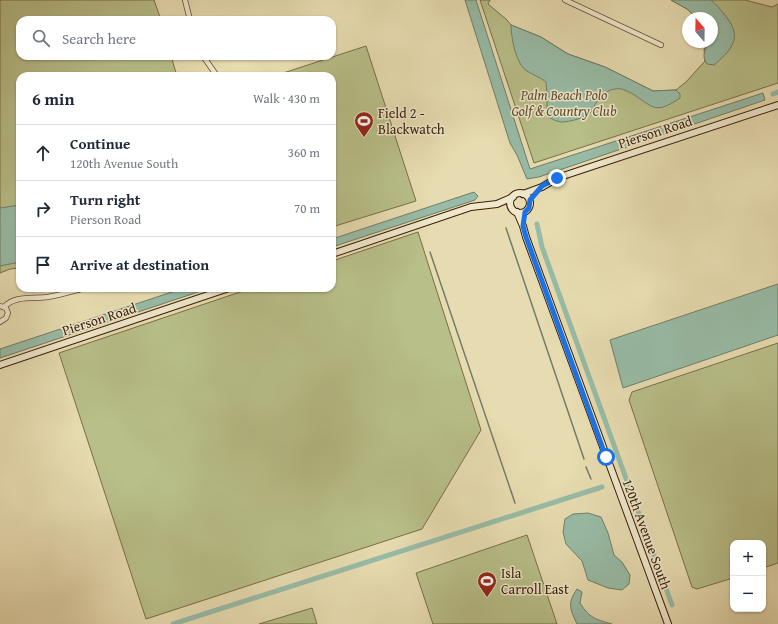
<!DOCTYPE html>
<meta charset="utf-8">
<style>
:root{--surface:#fff;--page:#f2f2f3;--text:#1f2937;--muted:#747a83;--line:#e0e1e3}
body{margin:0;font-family:"Gentium Book Plus",serif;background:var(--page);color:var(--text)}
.controls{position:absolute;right:12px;bottom:12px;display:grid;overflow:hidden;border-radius:8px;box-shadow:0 1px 3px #0004}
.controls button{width:36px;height:36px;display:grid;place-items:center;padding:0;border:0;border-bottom:1px solid var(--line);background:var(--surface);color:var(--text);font:20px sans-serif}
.compass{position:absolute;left:682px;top:12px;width:36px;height:36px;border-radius:50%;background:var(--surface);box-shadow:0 1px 3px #0004;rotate:340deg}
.stop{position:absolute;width:12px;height:12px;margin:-9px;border:3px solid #1a73e8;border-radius:50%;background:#fff}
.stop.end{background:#1a73e8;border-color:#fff;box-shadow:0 1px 4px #0008}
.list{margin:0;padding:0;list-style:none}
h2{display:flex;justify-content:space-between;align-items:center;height:52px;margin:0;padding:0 16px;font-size:17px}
h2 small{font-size:13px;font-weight:400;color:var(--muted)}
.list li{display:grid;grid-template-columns:26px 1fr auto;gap:12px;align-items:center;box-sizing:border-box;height:56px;padding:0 16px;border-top:1px solid var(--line)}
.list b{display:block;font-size:15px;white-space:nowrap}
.list p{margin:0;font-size:13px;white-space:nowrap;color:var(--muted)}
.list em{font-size:13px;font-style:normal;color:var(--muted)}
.icon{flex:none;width:22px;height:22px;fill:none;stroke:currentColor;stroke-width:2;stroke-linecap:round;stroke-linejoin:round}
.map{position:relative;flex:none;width:778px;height:624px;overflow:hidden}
.search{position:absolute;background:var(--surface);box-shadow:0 1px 3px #0004;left:16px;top:16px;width:320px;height:44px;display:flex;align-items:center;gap:10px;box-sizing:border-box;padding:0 14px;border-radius:12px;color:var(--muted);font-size:15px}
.panel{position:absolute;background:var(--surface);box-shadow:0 1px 3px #0004;left:16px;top:72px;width:320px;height:220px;border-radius:12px}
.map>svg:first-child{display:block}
</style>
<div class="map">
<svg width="778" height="624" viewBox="0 0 778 624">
<rect width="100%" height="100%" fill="#e7dcb1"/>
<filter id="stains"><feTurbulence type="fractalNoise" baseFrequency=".005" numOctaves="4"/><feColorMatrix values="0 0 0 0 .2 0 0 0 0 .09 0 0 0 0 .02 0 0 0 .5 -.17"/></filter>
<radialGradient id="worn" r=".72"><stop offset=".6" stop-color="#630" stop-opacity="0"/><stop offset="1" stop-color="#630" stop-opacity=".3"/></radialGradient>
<!-- green -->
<g fill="#b8bf89" stroke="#796e48">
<polygon points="0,0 154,0 161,20 20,20 20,56 171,56 177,76 20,76 20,268 10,269 0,273"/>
<polygon points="480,0 490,0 488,4 506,19 511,25 541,37 568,54 605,67 653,91 676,90 686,82 705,61 704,49 710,42 712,42 712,18 697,18 687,9 671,0 745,0 772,7 778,4 778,83 534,163"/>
<polygon points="366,46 416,201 332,227 332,76 274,76"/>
<polygon points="418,232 481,430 422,529 146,619 59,353 252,288 332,288 332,261"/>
<polygon points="778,343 778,563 763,568 763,543 733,543 733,578 697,589 692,587 629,400 632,392"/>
<polygon points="527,535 557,624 433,624 416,573"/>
<polygon points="312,608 317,624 259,624"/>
</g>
<!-- water -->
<g fill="#98bca7" stroke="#727d67">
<polygon points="465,0 476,0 530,169 763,93 765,100 539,177 527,179 517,155 510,143"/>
<path d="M 671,0 L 711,0 C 716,4 720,9 724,14 C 743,36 734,48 714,65 L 707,64 C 701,56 705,49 710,42 L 712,42 L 712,18 L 697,18 L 687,9 Z"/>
<path d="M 511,25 L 541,37 L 568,54 L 605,67 L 653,91 L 676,90 L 680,94 L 680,98 C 651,118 652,103 627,91 C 622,89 620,88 615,89 C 607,90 600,96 596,103 C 594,105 594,109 592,111 C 587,118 569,122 561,122 C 556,121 551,119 547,116 L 547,95 L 546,82 C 540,77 533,75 527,71 C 516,65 511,37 511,25 Z"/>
<polygon points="474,192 478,196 475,200 332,247 332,239"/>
<polygon points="20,205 20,262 0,266 0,208"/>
<polygon points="778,284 778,335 623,388 610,340"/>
<polygon points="184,288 210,288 0,358 0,349"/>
<polygon points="588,513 601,517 608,533 614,555 622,562 630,575 629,584 622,590 608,588 588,580 582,561 566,544 563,532 565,519 573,514"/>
<path d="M 577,589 L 582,592 L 580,603 C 589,618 597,620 612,624 L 577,624 C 570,609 567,604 577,589 Z"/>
</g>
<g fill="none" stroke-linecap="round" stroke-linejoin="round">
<!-- stream -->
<g stroke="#727d67" stroke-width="1.5">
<polyline points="506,228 584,459"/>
<polyline points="430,252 515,503"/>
<polyline points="586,467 591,479"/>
</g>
<!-- canal -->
<g stroke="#98bca7" stroke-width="5">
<polyline points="773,94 778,92"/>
<polyline points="537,224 542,247 672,605"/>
<polyline points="173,624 602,487"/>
</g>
<!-- street casing -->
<g stroke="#654e32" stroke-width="6">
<g id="street">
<polyline points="185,0 190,20"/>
<polyline points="565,0 661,45"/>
<polyline points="203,56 217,76"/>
<polyline points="0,306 6,308 8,313 6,318 0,322"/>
<path d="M 4,307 C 15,295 33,299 48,297 C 61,295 73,291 85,288"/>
</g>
</g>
<!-- secondary casing -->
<g stroke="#3a1e08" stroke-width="8">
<g id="secondary">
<circle cx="520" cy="203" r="10"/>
<polyline points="523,194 542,187 557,178 581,170 778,105"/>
<polyline points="517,212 523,226 526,237 668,624"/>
<polyline points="332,254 471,207 497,204 513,197"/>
<polyline points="0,365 229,288"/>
</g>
</g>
<!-- street -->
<use href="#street" stroke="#efe8cc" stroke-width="4.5"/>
<!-- secondary -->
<use href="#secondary" stroke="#efe8cc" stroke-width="6"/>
</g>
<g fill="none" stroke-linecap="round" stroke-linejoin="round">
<!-- route -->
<polyline stroke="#1a73e8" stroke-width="5" points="557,178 542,186 530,200 529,208 525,212 523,226 526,237 606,457"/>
</g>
<!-- icons -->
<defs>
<g id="stadium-pin" transform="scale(1)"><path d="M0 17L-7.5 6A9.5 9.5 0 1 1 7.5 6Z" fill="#8f2418" stroke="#efe8cc"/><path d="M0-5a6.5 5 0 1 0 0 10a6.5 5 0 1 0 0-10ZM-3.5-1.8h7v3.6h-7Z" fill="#fff"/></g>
</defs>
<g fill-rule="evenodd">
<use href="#stadium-pin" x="364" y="121"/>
<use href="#stadium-pin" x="487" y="581"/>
</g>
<g text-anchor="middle" stroke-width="3" stroke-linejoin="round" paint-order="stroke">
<!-- park labels -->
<g font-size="14" font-style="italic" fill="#604e2f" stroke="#efe8cc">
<text x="564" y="100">Palm Beach Polo<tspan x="564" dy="16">Golf &amp; Country Club</tspan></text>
</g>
<!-- poi labels -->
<g font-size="14" fill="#3a1e08" stroke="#efe8cc" text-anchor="start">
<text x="378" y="118">Field 2 -<tspan x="378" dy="16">Blackwatch</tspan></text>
<text x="501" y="578">Isla<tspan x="501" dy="16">Carroll East</tspan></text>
</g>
<!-- street labels -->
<g font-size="14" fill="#3a1e08" stroke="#efe8cc">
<text transform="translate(655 132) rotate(-18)" y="5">Pierson Road</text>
<text transform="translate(99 319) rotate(-18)" y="5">Pierson Road</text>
<text transform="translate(647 534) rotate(70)" y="5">120th Avenue South</text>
</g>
</g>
<rect width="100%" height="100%" filter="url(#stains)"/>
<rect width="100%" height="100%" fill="url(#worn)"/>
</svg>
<div class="controls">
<button>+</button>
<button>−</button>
</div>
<svg class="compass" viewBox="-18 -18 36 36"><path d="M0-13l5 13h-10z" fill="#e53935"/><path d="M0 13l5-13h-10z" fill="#747a83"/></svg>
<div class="stop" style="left:606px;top:457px"></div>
<div class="stop end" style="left:557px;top:178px"></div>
<div class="search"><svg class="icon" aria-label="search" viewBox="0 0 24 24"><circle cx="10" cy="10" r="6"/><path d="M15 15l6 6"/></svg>Search here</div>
<section class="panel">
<h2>6 min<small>Walk · 430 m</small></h2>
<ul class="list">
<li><svg class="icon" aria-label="ahead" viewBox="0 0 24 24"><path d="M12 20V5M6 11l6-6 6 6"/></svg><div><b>Continue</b><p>120th Avenue South</p></div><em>360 m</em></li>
<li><svg class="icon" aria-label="right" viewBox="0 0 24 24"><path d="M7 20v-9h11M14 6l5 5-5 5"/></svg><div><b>Turn right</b><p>Pierson Road</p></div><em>70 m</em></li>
<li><svg class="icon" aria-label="arrive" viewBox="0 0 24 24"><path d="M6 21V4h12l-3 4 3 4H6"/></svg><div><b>Arrive at destination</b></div></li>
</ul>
</section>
</div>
